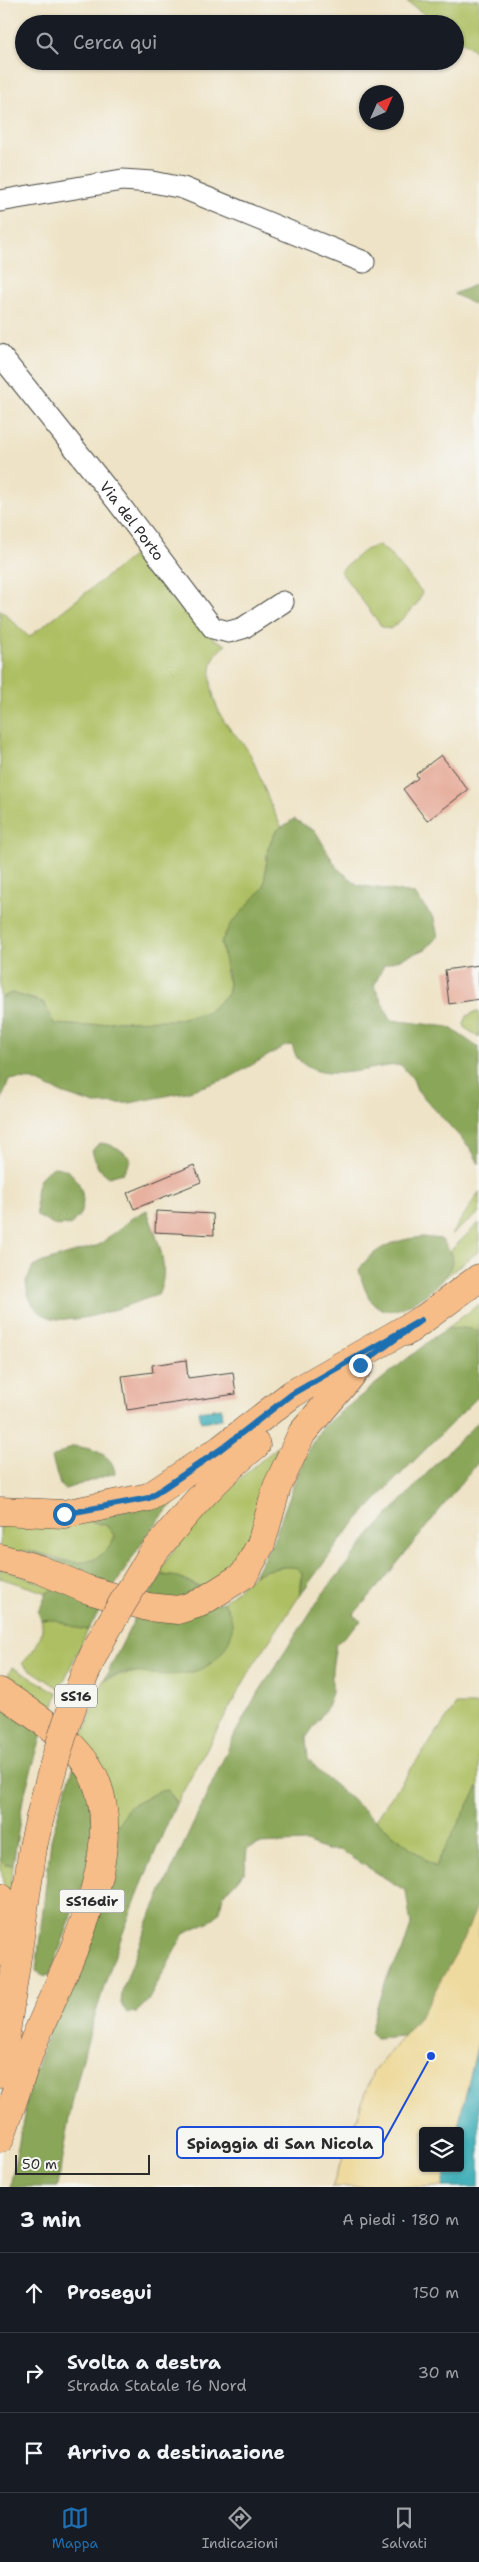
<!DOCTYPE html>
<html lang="it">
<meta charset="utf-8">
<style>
:root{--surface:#171b24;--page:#242831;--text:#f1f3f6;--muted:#9ea1a6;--line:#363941;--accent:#1f6fb2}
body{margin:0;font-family:"Shantell Sans",sans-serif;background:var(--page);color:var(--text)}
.controls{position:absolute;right:15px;bottom:15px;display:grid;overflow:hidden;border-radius:5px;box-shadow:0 1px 4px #0004}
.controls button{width:45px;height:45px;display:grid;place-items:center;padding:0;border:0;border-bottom:1px solid var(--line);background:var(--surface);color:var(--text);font:25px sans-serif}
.compass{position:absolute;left:359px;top:85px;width:45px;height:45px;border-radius:50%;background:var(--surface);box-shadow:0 1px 4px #0004;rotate:45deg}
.scale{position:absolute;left:15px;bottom:12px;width:135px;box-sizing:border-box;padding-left:5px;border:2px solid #2b2b2b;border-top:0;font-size:14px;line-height:18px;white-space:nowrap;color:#2b2b2b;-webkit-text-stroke:4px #f6f6f2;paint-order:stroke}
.stop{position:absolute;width:15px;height:15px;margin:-11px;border:4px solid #1f6fb2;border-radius:50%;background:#fff}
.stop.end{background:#1f6fb2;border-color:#fff;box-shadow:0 1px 5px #0008}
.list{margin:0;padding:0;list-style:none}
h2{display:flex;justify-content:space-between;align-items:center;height:65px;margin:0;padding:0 20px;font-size:21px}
h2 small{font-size:16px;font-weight:400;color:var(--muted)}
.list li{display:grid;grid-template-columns:32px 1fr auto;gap:15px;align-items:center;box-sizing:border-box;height:80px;padding:0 20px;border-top:1px solid var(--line)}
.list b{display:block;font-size:19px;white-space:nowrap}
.list p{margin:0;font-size:16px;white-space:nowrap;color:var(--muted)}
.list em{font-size:16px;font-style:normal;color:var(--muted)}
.icon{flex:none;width:28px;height:28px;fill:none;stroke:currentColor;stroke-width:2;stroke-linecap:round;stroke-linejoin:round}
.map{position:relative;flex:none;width:479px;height:2187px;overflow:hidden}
.search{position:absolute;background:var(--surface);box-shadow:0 1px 4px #0004;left:15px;right:15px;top:15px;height:55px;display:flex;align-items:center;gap:12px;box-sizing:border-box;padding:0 18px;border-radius:28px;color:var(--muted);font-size:19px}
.sheet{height:305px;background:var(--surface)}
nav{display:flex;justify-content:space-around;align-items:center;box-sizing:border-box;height:70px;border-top:1px solid var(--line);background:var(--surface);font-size:14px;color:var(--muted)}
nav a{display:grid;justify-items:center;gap:2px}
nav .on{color:var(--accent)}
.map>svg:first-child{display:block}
</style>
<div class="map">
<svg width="479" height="2187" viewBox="0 0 479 2187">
<rect width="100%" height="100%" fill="#f6f6f2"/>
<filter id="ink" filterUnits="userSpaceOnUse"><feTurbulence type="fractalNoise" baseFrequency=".02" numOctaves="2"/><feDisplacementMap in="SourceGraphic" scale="10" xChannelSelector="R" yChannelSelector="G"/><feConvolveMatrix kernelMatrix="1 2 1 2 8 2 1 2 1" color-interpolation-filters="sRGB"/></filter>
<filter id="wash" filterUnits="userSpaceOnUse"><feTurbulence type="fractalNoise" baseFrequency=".0096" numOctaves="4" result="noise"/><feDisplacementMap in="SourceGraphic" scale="20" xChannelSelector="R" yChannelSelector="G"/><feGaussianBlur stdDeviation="1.12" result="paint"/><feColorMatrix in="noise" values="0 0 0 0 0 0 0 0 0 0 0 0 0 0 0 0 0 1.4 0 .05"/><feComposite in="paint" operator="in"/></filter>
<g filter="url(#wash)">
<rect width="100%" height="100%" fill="#eee3c6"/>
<!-- green -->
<g fill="#adbf62" stroke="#6c7546">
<polygon points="405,0 479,0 479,54 455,36 455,24 438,24"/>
<path d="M 147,545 L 214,639 L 226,645 C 202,659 211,695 221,716 C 229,731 244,741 251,756 C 262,780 269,804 282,828 L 276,831 L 268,848 L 264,887 L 251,903 L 225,972 L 229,983 L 227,995 L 208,1012 L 175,1020 L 117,1021 L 86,1026 L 54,1024 L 43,1002 L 12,993 L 0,998 L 0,609 L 29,637 Z"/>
<path d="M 379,545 L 390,554 L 422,592 C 420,606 401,620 390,629 L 382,627 L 340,571 L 365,550 Z"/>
<polygon points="475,1012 479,1012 479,1037 465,1028 464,1023 467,1016"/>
<polygon points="479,1192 479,1213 451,1235"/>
<path d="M 479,1223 L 479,1251 L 439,1282 C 449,1272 453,1265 450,1251 Z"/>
<polygon points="479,1304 479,1330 446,1329"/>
<path d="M 301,1428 L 249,1557 L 204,1587 C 194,1586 187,1579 177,1577 C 170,1575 165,1577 159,1572 C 196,1513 247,1471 301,1428 Z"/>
<path d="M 89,1521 L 106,1525 L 115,1536 C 96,1578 68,1560 35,1552 C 26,1549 10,1553 0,1553 L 0,1524 Z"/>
<path d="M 290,1566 L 299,1568 L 302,1575 L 300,1595 L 252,1667 L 176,1804 L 173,1796 L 159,1791 L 128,1808 L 114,1833 L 78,1747 L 104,1680 C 122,1673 135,1671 155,1674 L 223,1602 L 254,1575 L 266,1570 Z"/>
<polygon points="0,1568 54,1588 47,1593 0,1578"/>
<path d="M 51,1619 C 65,1620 74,1629 88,1630 L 60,1689 L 22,1664 C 32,1652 46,1637 41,1620 Z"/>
<polygon points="12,1667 58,1693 50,1718 4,1683"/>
<polygon points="456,1705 479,1705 479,1785 435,1867 375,1820"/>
<polygon points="0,1860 5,1865 13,1865 11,1898 5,1895"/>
</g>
<!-- forest -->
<g fill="#8aa658" stroke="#5a6842">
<polygon points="479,283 479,307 454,294"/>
<path d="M 294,819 L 316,832 L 337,868 L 358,885 L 415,894 L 434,919 L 438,936 L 426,949 L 384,965 L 374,986 L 391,1020 L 449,1027 L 479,1048 L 479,1164 L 471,1149 L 417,1090 L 413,1079 L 401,1065 C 370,1065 323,1087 298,1059 C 295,1056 294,1049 292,1045 L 285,1046 L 229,1078 L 186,1092 L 130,1103 L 95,1104 L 64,1094 L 33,1080 L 9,1079 L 0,1104 L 0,998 L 12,993 L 43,1003 L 54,1024 L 86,1026 L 117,1021 L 175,1020 L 208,1012 L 227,995 L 229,983 L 221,942 L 230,925 L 264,887 L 268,848 L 276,831 Z"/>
<path d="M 99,1143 C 113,1144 122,1149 131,1160 L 123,1173 L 109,1177 L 98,1168 L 92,1151 Z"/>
<path d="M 54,1167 C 82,1167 94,1211 70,1225 L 56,1226 L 37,1216 C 36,1195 32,1178 54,1167 Z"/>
<path d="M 147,1210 C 156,1238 172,1267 158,1295 C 121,1305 31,1352 26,1281 L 33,1267 L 43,1262 L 99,1245 L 132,1218 Z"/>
<path d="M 423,1237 L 441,1239 C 446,1245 451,1252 452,1260 C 453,1279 404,1315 386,1310 C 368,1307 363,1284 359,1270 C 373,1247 398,1239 423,1237 Z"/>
<path d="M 462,1328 L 479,1330 L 479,1396 L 389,1486 L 346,1533 L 300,1595 L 303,1575 L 298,1568 C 283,1565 268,1569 254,1575 L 273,1541 L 305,1455 L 322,1427 L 433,1338 L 446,1329 Z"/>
<polygon points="479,1421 479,1461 382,1582 353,1615 361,1621 336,1644 332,1669 332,1693 326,1709 306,1738 308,1758 321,1773 375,1820 435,1867 479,1785 479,1901 464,1939 422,2014 403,2036 376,2038 370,2032 379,1999 389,1973 402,1952 411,1925 406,1891 340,1850 326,1850 306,1842 258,1844 247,1849 245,1872 223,1895 220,1911 214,1919 184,1933 148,2001 137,2012 127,2013 121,2004 122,1991 149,1919 235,1734 253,1701 321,1596 371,1534 441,1458"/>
<path d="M 73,1446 C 90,1448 113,1453 115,1473 L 65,1489 L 60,1485 L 52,1458 Z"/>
<path d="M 165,1498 L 172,1499 L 173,1503 L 147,1535 L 110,1593 L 28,1552 C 36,1550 41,1555 50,1558 C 77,1566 102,1566 115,1536 L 106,1525 L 89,1521 Z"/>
<polygon points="162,1575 179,1577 195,1586 204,1587 205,1597 143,1604"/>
<path d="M 54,1588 L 102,1607 L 88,1630 C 69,1629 62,1617 41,1620 L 38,1612 L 47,1593 Z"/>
<path d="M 223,1602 C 231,1612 235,1625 230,1638 C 216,1672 187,1677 153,1674 C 143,1673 133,1671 122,1673 C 116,1674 110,1678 104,1680 L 137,1614 Z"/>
<polygon points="0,1702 42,1734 23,1799 13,1865 5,1865 0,1860"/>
<polygon points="75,1763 87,1779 96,1851 50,1975 45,1976 36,1971 51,1840 62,1800"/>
<path d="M 168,1790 L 176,1804 C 122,1925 74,2054 58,2187 L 10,2187 L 29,2090 L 114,1833 L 128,1808 L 159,1791 Z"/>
</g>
<!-- sand -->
<polygon fill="#eeda9e" stroke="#8c8264" points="479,1901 479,2039 457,2131 423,2131 423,2168 447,2168 443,2187 332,2187 373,2072 422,2014 464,1939"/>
<!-- water -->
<g fill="#3cadb7" stroke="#346c71">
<polygon points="221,1408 222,1419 201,1422 199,1411"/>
<polygon points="479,2039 479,2187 443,2187 447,2168 460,2168 460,2131 457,2131"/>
</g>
<g id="blocks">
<!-- building -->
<g fill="#e7b09f">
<polygon points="441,755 468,790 427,821 403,789 418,778 416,774"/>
<polygon points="479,965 479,999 449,1004 445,970"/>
<polygon points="194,1165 201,1182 134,1209 127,1193"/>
<polygon points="156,1211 213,1214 214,1235 155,1232"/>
<polygon points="186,1360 188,1378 233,1372 236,1394 127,1410 122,1376 153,1372 152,1365"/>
</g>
</g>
</g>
<g filter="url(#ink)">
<use href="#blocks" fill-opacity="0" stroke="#484742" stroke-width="1"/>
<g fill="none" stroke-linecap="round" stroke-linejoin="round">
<!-- street casing -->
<g stroke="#484742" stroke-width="23">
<g id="street">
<polyline points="0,201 122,180 153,182 183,188 364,262"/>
<path id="s1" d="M 0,355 L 116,500 L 213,628 L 229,632 L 243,628 L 283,602"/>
</g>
</g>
<!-- primary casing -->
<g stroke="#484742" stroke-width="29">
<g id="primary">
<polyline points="406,1332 479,1278"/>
<polyline points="0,1511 64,1514 149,1497 221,1449 292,1394 421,1320"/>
<path d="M 150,1557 C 183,1516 215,1478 256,1445"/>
<polyline points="0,1558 39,1569 86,1589 148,1607 178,1610 200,1603 244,1575 261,1544 277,1487 302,1433 360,1365"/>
<path d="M 0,1692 C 34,1714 83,1745 97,1784 C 126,1860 60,1976 32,2046 C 20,2077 11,2108 0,2139"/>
<polyline points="0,1896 6,1953"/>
<polyline points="0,2074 33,1847"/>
</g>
</g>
<!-- street -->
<use href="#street" stroke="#fff" stroke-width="21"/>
<!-- primary -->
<use href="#primary" stroke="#f7bd88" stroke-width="28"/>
<!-- primary-bridge casing -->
<g stroke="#484742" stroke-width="29" stroke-linecap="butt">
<path id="primary-bridge" d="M 33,1847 C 48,1781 65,1717 93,1656 C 109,1622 132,1589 150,1557"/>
</g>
<!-- primary-bridge -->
<use href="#primary-bridge" stroke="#f7bd88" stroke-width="28"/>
</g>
</g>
<g fill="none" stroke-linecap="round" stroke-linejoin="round" filter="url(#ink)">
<!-- route -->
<polyline stroke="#1f6fb2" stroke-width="6" points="64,1514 149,1498 221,1449 292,1394 421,1320 360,1365"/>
</g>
<g text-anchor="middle" stroke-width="4.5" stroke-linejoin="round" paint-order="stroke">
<!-- shield labels -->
<g fill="#f6f6f2" stroke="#686867" stroke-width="1">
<rect x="55" y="1684.5" width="42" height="23" rx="4"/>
<rect x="59.5" y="1889.5" width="65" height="23" rx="4"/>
</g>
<g font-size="14" font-weight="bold" fill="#2b2b2b">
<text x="76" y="1701">SS16</text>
<text x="92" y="1906">SS16dir</text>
</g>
<!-- street labels -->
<g font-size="15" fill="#2b2b2b" stroke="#f6f6f2">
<text dy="5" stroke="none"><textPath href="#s1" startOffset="212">Via del Porto</textPath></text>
</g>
</g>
<!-- callouts -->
<path fill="none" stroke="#1d4ed8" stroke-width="2" d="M431 2056L383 2143"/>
<circle fill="#1d4ed8" stroke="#f6f6f2" stroke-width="2" cx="431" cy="2056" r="5"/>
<rect fill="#f6f6f2" stroke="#1d4ed8" stroke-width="2" x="177" y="2127" width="206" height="31" rx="5"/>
<g font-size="16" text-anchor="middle" font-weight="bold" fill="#2b2b2b">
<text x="280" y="2149">Spiaggia di San Nicola</text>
</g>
</svg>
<div class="controls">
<button><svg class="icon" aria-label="layers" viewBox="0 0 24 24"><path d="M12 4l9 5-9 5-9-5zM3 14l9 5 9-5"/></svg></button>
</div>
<svg class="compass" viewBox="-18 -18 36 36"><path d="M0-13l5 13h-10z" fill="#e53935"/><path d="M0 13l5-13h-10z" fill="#9ea1a6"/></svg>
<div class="scale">50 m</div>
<div class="stop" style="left:64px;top:1514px"></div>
<div class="stop end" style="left:360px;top:1365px"></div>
<div class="search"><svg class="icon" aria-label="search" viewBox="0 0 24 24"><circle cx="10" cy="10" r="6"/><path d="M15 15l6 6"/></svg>Cerca qui</div>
</div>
<section class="sheet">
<h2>3 min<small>A piedi · 180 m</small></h2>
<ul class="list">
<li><svg class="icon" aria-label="ahead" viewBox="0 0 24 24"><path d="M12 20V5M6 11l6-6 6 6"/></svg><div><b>Prosegui</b></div><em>150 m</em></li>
<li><svg class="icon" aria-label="right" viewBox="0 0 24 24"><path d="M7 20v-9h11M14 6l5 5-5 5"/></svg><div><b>Svolta a destra</b><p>Strada Statale 16 Nord</p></div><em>30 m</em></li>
<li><svg class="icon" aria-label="arrive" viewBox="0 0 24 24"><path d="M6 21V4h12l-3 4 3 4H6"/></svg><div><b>Arrivo a destinazione</b></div></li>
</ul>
</section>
<nav>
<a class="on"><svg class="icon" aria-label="map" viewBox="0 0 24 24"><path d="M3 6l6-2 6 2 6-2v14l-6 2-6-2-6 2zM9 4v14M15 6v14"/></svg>Mappa</a>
<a><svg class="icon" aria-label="directions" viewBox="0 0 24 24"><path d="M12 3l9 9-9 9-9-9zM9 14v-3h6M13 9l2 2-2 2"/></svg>Indicazioni</a>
<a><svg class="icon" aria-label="saved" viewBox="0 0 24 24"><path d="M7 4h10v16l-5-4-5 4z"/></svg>Salvati</a>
</nav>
